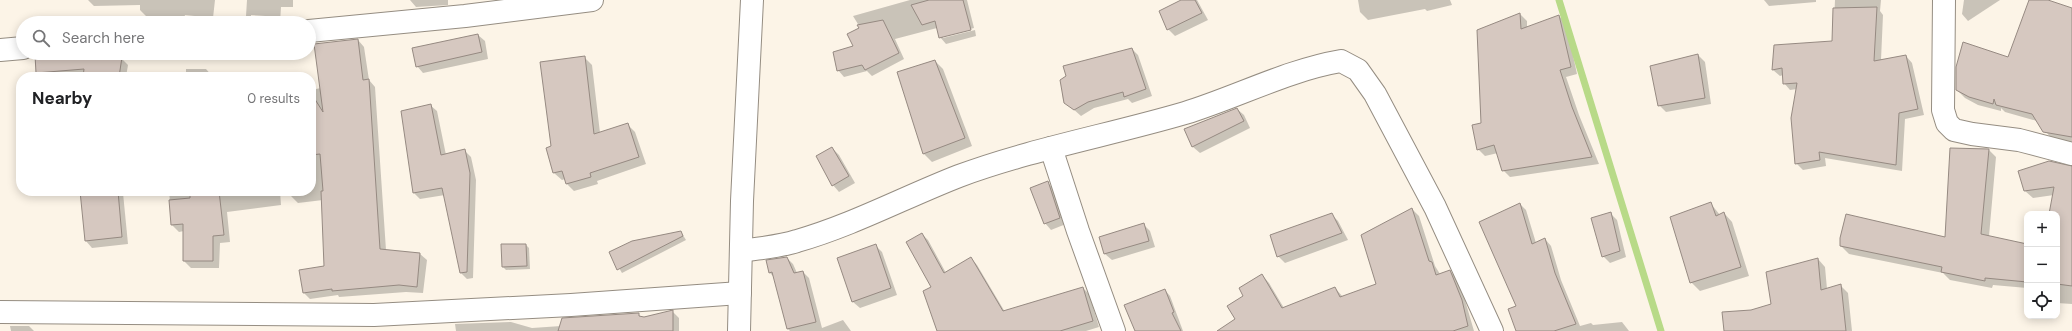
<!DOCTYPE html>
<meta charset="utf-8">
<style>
:root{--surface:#fff;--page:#f6f6f6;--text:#202124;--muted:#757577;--line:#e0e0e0}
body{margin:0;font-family:"DM Sans",sans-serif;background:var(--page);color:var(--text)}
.controls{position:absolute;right:12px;bottom:12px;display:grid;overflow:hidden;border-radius:8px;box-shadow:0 2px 10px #0003}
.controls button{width:36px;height:36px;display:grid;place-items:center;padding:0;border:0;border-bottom:1px solid var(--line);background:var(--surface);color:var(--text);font:20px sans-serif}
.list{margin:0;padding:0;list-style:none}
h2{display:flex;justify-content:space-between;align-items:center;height:52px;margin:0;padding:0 16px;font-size:17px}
h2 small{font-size:13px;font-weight:400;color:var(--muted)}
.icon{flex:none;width:22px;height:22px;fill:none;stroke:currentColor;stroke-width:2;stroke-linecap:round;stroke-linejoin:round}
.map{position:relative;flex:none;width:2072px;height:331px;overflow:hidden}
.search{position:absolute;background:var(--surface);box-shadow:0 2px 10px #0003;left:16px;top:16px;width:300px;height:44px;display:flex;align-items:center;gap:10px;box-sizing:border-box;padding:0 14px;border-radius:22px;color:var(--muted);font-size:15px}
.panel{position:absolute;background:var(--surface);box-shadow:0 2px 10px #0003;left:16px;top:72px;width:300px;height:124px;border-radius:16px}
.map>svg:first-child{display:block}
</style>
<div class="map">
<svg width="2072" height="331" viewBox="0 0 2072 331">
<rect width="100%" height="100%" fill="#fcf4e7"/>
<!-- shadow -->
<g fill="#0003" fill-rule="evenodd">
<polygon points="88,0 215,0 213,18 185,15 183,23 174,23 146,16 140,10 140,5 94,6"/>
<path d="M 247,0 L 293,0 L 293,7 L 281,7 L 280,23 L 252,21 L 246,16 ZM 251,15 L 280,17 L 280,19 L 251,17 Z"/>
<polygon points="378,0 448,0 448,5 416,7 410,0"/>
<polygon points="910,0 967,0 974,28 943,36 943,38 975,30 976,36 946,44 940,37 937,28 895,39 904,59 872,76 867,71 844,77 838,70 855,47 861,29 853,16"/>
<polygon points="1183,0 1197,0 1208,20 1175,36 1168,29"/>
<polygon points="1358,0 1450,0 1452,5 1427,11 1425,9 1368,20 1360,12"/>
<polygon points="1764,0 1816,0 1816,2 1769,6"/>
<polygon points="1835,0 1881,0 1880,11 1883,15 1881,60 1906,56 1912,63 1924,115 1905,119 1902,171 1825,158 1826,166 1803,170 1796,163 1797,89 1790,90 1784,83 1783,75 1780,76 1773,70 1775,46 1833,42"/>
<polygon points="1964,0 2000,0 1968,21 1962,14"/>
<polygon points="2030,0 2044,0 2072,17 2072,143 2052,139 2037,121 2005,112 2001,108 2001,111 1978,105 1965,98 1957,90 2009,58"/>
<polygon points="1520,14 1527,21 1527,28 1559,16 1566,23 1577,74 1566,77 1579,115 1599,164 1510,177 1503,170 1498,153 1485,156 1478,149 1482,124"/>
<polygon points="478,35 485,41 488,59 423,73 417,66"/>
<polygon points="358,40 364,47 369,80 375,87 386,250 420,254 427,260 423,293 406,292 339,297 338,295 310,299 304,293 325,267 323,200 298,203 291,196 292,191 311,191 311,90 321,88"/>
<polygon points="1132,49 1138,55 1152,96 1132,103 1128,99 1094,108 1081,116 1063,100 1061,80"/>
<polygon points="71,53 121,58 128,65 126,77 42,77 37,72"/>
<polygon points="1698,55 1705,62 1711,104 1666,112 1659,105"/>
<polygon points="584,57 592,65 600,133 627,124 635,132 646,164 597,181 598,184 574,191 567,184 565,179 562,180 554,173"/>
<polygon points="935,61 943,69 972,146 932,162 924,154 899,72"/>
<polygon points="186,69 206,69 213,77 128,77 186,76"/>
<polygon points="430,105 437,111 446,155 465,151 471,157 476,180 473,278 467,279 461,273 445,195 420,199 414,193"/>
<polygon points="1237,109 1244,115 1250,128 1200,153 1193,147 1185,130"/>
<polygon points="832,148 839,155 855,183 839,192 833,185"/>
<polygon points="1989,150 1996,157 1989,236 2027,245 2027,288 1993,285 1992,288 1950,280 1943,273 1849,254 1841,246 1946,238"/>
<polygon points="2072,167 2072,304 2057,303 2057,214 2050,214 2054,195 2033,198 2025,191"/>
<polygon points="1047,182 1054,189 1066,224 1051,230 1045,223"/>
<polygon points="81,191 121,191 123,193 128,244 92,248 86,241"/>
<polygon points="169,191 280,191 281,205 227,212 230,242 220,243 219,268 191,268 184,261 184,231 179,232 172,225"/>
<polygon points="1520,204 1526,210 1536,243 1545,239 1551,246 1561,280 1580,326 1591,323 1593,325 1622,322 1629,331 1517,331"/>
<polygon points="1711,204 1720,215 1724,213 1732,222 1749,276 1700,291 1691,282"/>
<polygon points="1412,209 1419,216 1435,266 1440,274 1450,271 1457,278 1462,290 1474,331 1234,331 1245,296 1262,275 1269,283 1284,308 1335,288 1343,297 1377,284"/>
<polygon points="1610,213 1617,220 1626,257 1610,263 1603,256"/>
<polygon points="1331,214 1338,221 1348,240 1285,263 1278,256"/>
<polygon points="1143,224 1150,231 1155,247 1112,260 1105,254 1100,237"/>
<polygon points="681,232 686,240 622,273 610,253"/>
<polygon points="922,234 928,240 946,273 971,258 977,265 1005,312 1083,288 1089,294 1099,327 1086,331 962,331 933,288"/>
<polygon points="526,245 529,248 530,269 506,270 503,267"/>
<polygon points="875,245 882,252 897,295 860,308 853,302 838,258"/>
<polygon points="787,258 793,264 797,273 803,272 809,278 822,328 843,320 851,331 790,331 788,329 775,278 770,273 767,261"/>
<polygon points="1818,259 1825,267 1827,289 1840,285 1848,293 1852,331 1725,331 1751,311 1772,305"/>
<polygon points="1165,290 1170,296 1183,331 1138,331"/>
<polygon points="672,311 679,318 679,331 456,331 455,324 511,322 532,328 561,326 638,314 642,318"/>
<polygon points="10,326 29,326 34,331 11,331"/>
</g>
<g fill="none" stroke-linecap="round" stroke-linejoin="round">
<!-- stream -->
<polyline stroke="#b8da88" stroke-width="7" points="1559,0 1661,331"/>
</g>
<!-- building -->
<g fill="#d6c8c0" stroke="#968a82">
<polygon points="929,0 963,0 971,30 939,38 935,21 922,25 911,5"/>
<polygon points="1181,0 1195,0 1202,13 1167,30 1159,11"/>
<polygon points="2029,0 2048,0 2072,8 2072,137 2043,132 2032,114 1996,105 1994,99 1993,104 1969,97 1956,90 1956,67 1963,42 2008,57"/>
<polygon points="1877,7 1874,61 1906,55 1918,109 1899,113 1896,165 1819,152 1820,160 1795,164 1791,118 1797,83 1783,84 1782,68 1772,70 1774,45 1832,41 1833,8"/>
<polygon points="1520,13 1521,29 1559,15 1571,67 1560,70 1572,107 1592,157 1502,171 1494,145 1477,150 1472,125 1481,123 1477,30"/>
<polygon points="883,20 899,53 865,70 862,65 837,71 833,52 853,46 847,34 859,28 857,25"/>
<polygon points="478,34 482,52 416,67 412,48"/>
<polygon points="358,39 363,80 369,79 380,249 420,253 417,287 399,285 332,291 332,289 303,293 299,270 324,266 321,191 323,191 320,154 311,155 311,93 323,112 314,44"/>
<polygon points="1132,48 1146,89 1124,97 1123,92 1088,102 1074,110 1064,103 1060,80 1066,76 1063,66"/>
<polygon points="58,53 106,53 106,55 122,57 119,77 83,77 84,69 36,73 35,55"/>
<polygon points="1698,54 1705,98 1658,106 1650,66"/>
<polygon points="585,56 594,134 628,123 639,157 590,173 591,177 566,184 562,171 553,173 546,148 551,146 540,62"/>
<polygon points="935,60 965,138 923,154 897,72"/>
<polygon points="431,104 441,155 465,149 470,173 467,272 460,273 442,188 413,193 401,111"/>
<polygon points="1237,108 1244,121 1192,147 1184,129"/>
<polygon points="832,147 849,176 832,186 816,156"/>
<polygon points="1950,148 1989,149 1981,234 2027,244 2027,282 1985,278 1985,281 1941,272 1942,267 1840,246 1840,238 1846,214 1945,237"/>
<polygon points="2049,161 2072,166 2072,286 2057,284 2057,214 2049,214 2054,187 2024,191 2018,171"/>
<polygon points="1048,181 1060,218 1044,224 1030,188"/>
<polygon points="80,191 118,191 122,237 85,241"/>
<polygon points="190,191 219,191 224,235 213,236 213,261 183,261 183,224 171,225 169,200 190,198"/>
<polygon points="1711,202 1716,216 1724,212 1741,267 1690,283 1670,217"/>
<polygon points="1520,203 1532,244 1545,238 1555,273 1576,324 1554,331 1516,331 1508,309 1516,306 1479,222"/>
<polygon points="1412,208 1429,261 1432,262 1436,275 1450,270 1462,300 1468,326 1453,331 1217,331 1235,319 1227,306 1243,296 1239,288 1262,274 1282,308 1335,287 1340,297 1376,284 1361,235"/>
<polygon points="1611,212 1620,251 1602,257 1591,218"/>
<polygon points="1332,213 1342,233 1277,257 1270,235"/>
<polygon points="1144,223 1149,241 1104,254 1099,237"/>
<polygon points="681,231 683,236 617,270 609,252 632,241"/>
<polygon points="922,233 944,273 971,257 1003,311 1083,287 1093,321 1060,331 937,331 923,291 931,287 906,242"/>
<polygon points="501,244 526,244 527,266 502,267"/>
<polygon points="876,244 891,288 852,302 837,258"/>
<polygon points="787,257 794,273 803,271 816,322 787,329 772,272 769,273 766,260"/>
<polygon points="1818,258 1821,290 1841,284 1846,331 1724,331 1722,312 1751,310 1771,304 1766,272"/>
<polygon points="1165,289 1174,312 1172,313 1181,331 1135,331 1124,305"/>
<polygon points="673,310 673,331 558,331 562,318 639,313 639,316 644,317"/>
</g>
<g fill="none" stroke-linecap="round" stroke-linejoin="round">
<!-- street casing -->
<g stroke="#958d82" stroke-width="24">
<g id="street">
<polyline points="1944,0 1943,110 1947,123 1954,130 1972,134 2019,140 2072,154"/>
<polyline points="309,31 465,16 592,0"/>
<polyline points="0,50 23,48"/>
<polyline points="1051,148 1078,231 1114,331"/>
<path d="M 741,251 C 759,248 779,247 797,241 C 853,225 905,197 959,176 C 1032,149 1110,135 1185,113 C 1237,97 1288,70 1341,61 L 1358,70 L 1375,94 L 1435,207 L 1492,331"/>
<polyline points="0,312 374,315 571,305 740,293"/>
</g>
</g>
<!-- secondary casing -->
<g stroke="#958d82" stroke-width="24">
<polyline id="secondary" points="739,331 742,201 752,0"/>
</g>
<!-- street -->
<use href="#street" stroke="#fff" stroke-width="22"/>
<!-- secondary -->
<use href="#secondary" stroke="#fff" stroke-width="22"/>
</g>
</svg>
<div class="controls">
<button>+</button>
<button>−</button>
<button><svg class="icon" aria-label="locate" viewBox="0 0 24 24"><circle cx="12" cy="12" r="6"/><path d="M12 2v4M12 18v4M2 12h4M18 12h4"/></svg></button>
</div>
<div class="search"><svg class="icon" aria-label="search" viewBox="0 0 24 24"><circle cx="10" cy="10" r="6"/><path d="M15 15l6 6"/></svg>Search here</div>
<section class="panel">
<h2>Nearby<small>0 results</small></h2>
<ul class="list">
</ul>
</section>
</div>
